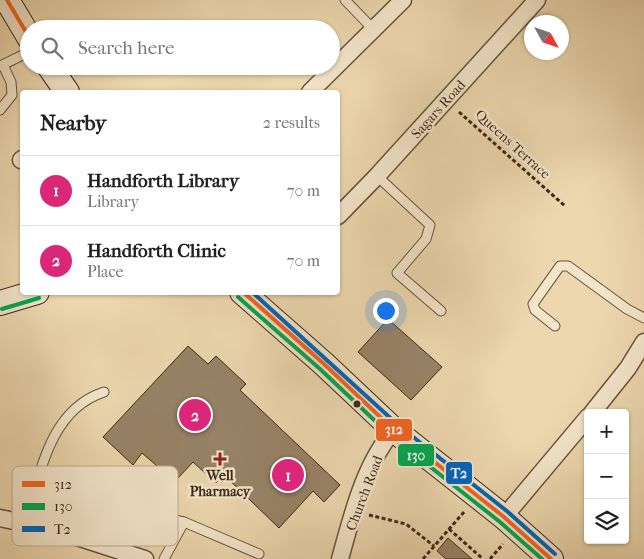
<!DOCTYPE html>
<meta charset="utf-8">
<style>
:root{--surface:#fff;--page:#f2f2f2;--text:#202124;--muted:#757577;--line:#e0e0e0;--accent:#db2777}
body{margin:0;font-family:"IM FELL French Canon",serif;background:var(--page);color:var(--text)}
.controls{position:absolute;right:15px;bottom:15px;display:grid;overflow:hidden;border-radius:5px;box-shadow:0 1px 4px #0004}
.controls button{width:45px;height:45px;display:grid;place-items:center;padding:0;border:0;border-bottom:1px solid var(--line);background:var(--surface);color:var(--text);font:25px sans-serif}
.compass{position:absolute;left:524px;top:15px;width:45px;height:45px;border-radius:50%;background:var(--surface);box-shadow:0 1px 4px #0004;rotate:130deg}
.you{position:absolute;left:385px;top:310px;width:18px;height:18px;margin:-12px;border:4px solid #fff;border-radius:50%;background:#1a73e8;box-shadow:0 0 0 8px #1a73e833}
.badge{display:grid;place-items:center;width:32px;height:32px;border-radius:50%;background:var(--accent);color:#fff;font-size:16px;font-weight:700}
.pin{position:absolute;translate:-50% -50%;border:2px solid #fff;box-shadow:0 1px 5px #0006}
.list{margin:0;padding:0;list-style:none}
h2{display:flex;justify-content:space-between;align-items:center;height:65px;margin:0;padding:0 20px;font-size:21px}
h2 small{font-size:16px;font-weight:400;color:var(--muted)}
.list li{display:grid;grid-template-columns:32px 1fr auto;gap:15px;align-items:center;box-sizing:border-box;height:70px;padding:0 20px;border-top:1px solid var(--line)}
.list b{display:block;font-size:19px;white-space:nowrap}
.list p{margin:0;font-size:16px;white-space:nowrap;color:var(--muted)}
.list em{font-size:16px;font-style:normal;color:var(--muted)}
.icon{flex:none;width:28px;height:28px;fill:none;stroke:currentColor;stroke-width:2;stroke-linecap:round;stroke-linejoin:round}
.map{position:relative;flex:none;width:644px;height:559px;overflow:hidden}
.search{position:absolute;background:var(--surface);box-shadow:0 1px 4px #0004;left:20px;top:20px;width:320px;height:55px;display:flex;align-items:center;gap:12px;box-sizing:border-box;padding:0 18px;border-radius:28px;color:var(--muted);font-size:19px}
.panel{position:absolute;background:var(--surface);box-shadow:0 1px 4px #0004;left:20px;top:90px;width:320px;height:205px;border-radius:5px}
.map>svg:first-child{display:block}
</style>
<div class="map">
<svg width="644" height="559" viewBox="0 0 644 559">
<rect width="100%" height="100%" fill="#ecd7ae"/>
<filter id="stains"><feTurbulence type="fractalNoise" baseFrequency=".004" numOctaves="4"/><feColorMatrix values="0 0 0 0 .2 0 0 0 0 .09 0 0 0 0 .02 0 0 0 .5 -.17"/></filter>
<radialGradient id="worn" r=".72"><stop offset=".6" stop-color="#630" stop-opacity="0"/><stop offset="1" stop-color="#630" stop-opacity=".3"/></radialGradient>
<!-- building -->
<g fill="#988367" stroke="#3d271a">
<polygon points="388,319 442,367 411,400 358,352"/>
<polygon points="188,346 208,364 216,356 246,384 240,390 340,485 324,502 313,491 279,528 224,475 216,483 193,462 178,478 172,479 142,453 133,465 103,437"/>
<polygon points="448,538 472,559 446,559 437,551"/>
</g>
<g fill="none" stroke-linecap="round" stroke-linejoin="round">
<!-- lane casing -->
<g stroke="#69533f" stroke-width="11">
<g id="lane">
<polyline points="345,0 374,30"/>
<polyline points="0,66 29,52"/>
<polyline points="0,110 12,95 11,82 3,65"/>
<polyline points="377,176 430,225 426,239 397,273 441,311"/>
<polyline points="555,326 535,310 533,304 560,266 568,266 627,309 644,318"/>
<polyline points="76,484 91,498 184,522 259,554"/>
<path d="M 26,523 C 40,474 49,410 104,392"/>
<polyline points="83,538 91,498"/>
<polyline points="164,559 184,522"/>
</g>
</g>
<!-- street casing -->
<g stroke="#69533f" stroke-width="19">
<g id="street">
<polyline points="310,92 403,0"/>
<polyline points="21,160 22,159"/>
<polyline points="338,216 377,176 537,0"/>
<polyline points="592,413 628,368 644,342"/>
<polyline points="504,517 588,417"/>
<polyline points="0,518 52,529 145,559"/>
<path d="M 340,559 C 352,516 364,464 394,430"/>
</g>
</g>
<!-- secondary casing -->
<g stroke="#3d271a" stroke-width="26">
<g id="secondary">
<polyline points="7,0 29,37"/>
<polyline points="49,66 67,92"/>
<polyline points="242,292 324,364 394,430 504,517 551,559"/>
<polyline points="0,303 37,292"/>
</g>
</g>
<!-- path -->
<g stroke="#3d271a" stroke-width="3" stroke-dasharray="4 2.5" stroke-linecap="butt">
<polyline points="459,112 565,206"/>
<polyline points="369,515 406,524 434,546"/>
<polyline points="449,529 483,559"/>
<polyline points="423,559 464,512"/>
<polyline points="490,559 503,544"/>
</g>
<!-- lane -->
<use href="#lane" stroke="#f3e5ca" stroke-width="9"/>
<!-- street -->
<use href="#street" stroke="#f3e5ca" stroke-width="16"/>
<!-- secondary -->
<use href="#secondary" stroke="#f3e5ca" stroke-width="24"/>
<!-- bus-1 casing -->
<g stroke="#f3e5ca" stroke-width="8">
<g id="bus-1">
<polyline points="7,0 29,37"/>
<polyline points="243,292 324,364 394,430 504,517 551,559"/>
</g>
</g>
<!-- bus-2 casing -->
<g stroke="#f3e5ca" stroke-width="8">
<g id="bus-2">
<polyline points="238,297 320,369 390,435 500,522 542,559"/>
<polyline points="2,309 39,298"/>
</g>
</g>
<!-- bus-3 casing -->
<g stroke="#f3e5ca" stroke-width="8">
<polyline id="bus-3" points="252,292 398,425 508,512 555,554"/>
</g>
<!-- bus-1 -->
<use href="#bus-1" stroke="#f26522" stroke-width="4"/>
<!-- bus-2 -->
<use href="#bus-2" stroke="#00a651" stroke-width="4"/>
<!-- bus-3 -->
<use href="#bus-3" stroke="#0065bd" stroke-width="4"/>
</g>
<!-- markers -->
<circle fill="#3d271a" stroke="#f3e5ca" stroke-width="2" cx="357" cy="404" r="4.5"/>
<path fill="#8f2418" stroke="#f3e5ca" stroke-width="2" d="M217.5 451.5h5v5h5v5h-5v5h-5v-5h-5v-5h5z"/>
<g text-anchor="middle" stroke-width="5" stroke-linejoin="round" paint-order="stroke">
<!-- street labels -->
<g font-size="14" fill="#3d271a" stroke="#f3e5ca">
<text transform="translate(438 109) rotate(-48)" y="5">Sagars Road</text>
<text transform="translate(513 144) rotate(42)" y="5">Queens Terrace</text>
<text transform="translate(364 493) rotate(-69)" y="5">Church Road</text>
</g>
<!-- poi labels -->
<g font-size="14" font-weight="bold" fill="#3d271a" stroke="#f3e5ca">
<text x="220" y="480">Well<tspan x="220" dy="16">Pharmacy</tspan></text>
</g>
</g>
<!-- legend -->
<rect x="12" y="466" width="166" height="80" rx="8" fill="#f3e5ca" stroke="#bcac95" stroke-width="1"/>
<rect x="22" y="481" width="23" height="6" fill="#f26522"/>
<rect x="22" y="503" width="23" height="7" fill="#00a651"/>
<rect x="22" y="526" width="23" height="6" fill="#0065bd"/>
<g font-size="14" fill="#3d271a">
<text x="54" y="489">312</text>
<text x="54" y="511">130</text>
<text x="54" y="534">T2</text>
</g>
<g stroke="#f3e5ca" stroke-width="2">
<rect x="375" y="418" width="38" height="24" rx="5" fill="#f26522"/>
<rect x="397" y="443" width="38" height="24" rx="5" fill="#00a651"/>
<rect x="445" y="461" width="28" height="24" rx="5" fill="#0065bd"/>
</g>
<g font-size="14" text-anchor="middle" font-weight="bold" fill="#fff">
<text x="394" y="434">312</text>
<text x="416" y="460">130</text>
<text x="459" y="478">T2</text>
</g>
<rect width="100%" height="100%" filter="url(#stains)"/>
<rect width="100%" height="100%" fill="url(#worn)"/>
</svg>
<div class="controls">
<button>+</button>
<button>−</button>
<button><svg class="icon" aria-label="layers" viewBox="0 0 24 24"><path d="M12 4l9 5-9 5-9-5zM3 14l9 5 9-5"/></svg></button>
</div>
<svg class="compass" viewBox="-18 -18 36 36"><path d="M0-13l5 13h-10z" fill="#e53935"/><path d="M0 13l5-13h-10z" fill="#757577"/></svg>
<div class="you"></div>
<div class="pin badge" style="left:288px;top:475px">1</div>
<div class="pin badge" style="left:195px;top:415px">2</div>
<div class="search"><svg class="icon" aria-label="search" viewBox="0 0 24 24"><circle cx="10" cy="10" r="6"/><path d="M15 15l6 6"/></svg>Search here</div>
<section class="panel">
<h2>Nearby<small>2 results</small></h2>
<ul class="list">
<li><span class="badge">1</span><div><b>Handforth Library</b><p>Library</p></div><em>70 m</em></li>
<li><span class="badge">2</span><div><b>Handforth Clinic</b><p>Place</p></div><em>70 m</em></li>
</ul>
</section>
</div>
